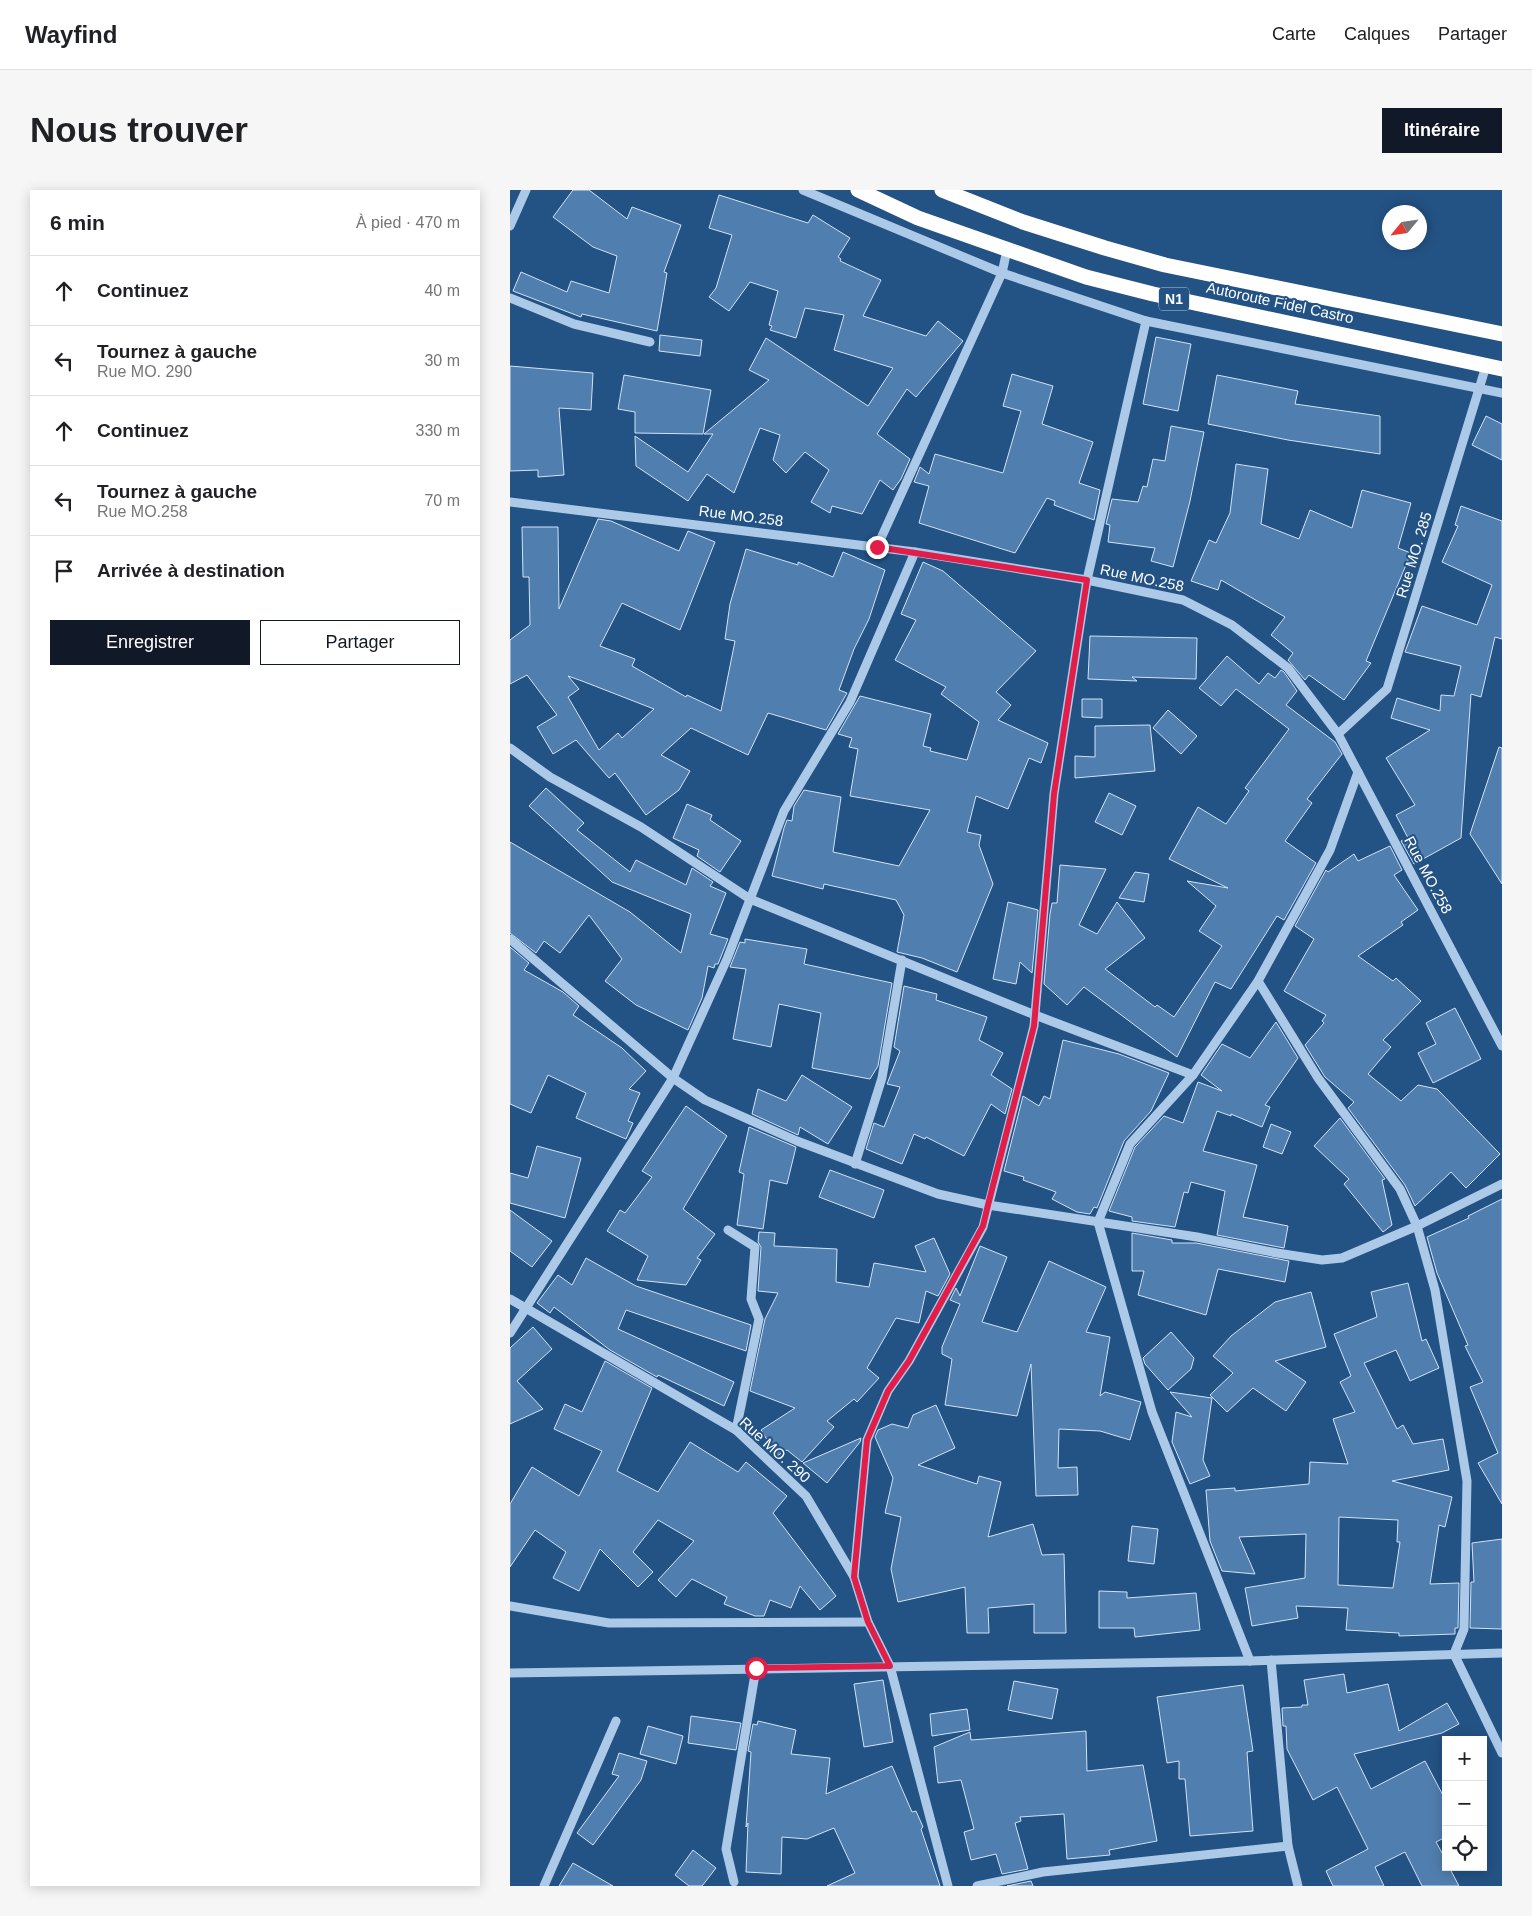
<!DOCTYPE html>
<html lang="fr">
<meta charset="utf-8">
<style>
:root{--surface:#fff;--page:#f6f6f6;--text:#202124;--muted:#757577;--line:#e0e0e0;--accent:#111827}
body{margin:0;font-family:Arial,sans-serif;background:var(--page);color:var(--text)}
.controls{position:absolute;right:15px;bottom:15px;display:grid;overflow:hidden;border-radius:0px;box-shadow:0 2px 12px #0003}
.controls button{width:45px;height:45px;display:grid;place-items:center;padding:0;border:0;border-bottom:1px solid var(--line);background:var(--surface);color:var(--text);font:25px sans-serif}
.compass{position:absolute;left:872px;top:15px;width:45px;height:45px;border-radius:50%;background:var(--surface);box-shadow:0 2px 12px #0003;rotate:241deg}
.stop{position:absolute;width:15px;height:15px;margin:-11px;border:4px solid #e11d48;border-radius:50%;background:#fff}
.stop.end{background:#e11d48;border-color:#fff;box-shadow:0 1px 5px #0008}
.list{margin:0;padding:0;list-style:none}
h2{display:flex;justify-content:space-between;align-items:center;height:65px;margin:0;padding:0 20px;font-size:21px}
h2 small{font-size:16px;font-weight:400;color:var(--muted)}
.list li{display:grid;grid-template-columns:32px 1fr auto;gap:15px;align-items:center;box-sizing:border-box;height:70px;padding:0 20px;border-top:1px solid var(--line)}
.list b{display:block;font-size:19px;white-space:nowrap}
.list p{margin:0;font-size:16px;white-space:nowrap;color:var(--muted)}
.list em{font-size:16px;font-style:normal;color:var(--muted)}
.actions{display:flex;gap:10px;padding:15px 20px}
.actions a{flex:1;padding:11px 0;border:1px solid var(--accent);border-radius:0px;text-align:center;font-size:18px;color:var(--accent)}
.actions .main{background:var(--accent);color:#fff}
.icon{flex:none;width:28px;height:28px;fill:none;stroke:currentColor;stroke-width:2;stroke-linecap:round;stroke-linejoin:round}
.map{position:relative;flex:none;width:992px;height:1696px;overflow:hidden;border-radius:0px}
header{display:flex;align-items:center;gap:30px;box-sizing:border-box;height:70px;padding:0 25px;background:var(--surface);border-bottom:1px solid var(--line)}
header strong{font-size:24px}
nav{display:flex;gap:28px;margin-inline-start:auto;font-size:18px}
.intro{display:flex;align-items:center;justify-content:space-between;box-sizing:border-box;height:120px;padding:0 30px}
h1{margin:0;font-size:35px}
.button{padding:12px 22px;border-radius:0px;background:var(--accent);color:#fff;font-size:18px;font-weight:700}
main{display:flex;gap:30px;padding:0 30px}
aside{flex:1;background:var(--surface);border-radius:0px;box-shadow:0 2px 12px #0003}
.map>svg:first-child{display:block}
</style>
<header>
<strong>Wayfind</strong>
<nav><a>Carte</a><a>Calques</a><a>Partager</a></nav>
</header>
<div class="intro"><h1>Nous trouver</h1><a class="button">Itinéraire</a></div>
<main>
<aside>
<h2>6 min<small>À pied · 470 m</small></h2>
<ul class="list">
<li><svg class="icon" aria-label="ahead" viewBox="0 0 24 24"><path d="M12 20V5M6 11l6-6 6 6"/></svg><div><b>Continuez</b></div><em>40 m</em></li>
<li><svg class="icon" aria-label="left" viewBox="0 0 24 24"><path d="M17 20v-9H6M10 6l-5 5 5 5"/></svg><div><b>Tournez à gauche</b><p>Rue MO. 290</p></div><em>30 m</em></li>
<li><svg class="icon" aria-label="ahead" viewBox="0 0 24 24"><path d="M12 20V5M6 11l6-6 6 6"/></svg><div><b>Continuez</b></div><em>330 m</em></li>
<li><svg class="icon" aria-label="left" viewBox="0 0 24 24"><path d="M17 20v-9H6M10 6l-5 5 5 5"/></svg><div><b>Tournez à gauche</b><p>Rue MO.258</p></div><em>70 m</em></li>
<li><svg class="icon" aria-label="arrive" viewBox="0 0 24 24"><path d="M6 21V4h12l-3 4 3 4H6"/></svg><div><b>Arrivée à destination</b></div></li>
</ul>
<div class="actions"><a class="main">Enregistrer</a><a>Partager</a></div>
</aside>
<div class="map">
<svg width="992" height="1696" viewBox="0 0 992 1696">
<rect width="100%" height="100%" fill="#235284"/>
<!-- building -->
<g fill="#507eae" stroke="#d0e3f6" fill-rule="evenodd">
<polygon points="63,0 79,0 117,29 122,17 171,35 154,82 157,83 147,141 72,124 71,127 3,101 11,82 57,102 61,91 99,103 107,66 83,57 43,27"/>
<polygon points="209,5 298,33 303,25 340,48 328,67 331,69 330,71 371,90 353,126 416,146 428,131 453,151 406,207 397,199 367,244 400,269 391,289 383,300 370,290 352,324 322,316 320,323 301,312 319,280 295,262 276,283 263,270 270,245 250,238 224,303 197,284 178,311 126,276 125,246 178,282 203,244 194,244 259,190 239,180 256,148 358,216 383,178 324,160 334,125 295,118 286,148 260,140 262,136 259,135 268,101 240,92 219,121 199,107 206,98 222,45 199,38"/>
<polygon points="150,145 192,150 190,166 149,161"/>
<polygon points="646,147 681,154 668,221 633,214"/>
<polygon points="0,176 83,183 81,220 49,218 54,285 28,287 28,280 0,281"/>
<polygon points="502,184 543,196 532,234 583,252 569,293 590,300 584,330 544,315 545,311 537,308 505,363 409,333 419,296 404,292 410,277 419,284 425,264 493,283 511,221 493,216"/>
<polygon points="114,185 201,200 193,244 125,243 125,222 108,219"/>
<polygon points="707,185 788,201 785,214 870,226 870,264 778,250 698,234"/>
<polygon points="976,226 992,234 992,270 962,255"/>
<polygon points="661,236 694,242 680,311 663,377 641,371 645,358 598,352 600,335 596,334 602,309 628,312 633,296 637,297 643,269 655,271"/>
<polygon points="726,274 758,279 751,334 789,349 800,320 842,338 852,300 901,313 888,358 901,363 856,471 861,473 834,510 799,485 795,490 778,470 783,463 761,445 775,427 711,390 708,400 681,391 699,350 706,353 720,323"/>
<polygon points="951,316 992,331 992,449 985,447 971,507 961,504 951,648 904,674 891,651 898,648 886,625 905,615 876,568 920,540 881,528 887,508 930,521 931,505 944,506 951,476 895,462 912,416 967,435 982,395 932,372 948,336 945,335"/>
<path d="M 88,329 L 101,331 L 169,361 L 178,341 L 205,352 L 170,440 L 112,413 L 90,456 L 125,469 L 122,476 L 176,507 L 177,505 L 211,521 L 225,451 L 215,449 L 220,414 L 236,359 L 288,375 L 288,372 L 323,387 L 333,362 L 375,380 L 359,429 L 344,459 L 329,500 L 337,503 L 316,540 L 258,523 L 238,565 L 181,538 L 151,565 L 180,581 L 169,600 L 136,625 L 105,583 L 99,588 L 66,550 L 43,564 L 27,537 L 47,525 L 17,485 L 0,494 L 0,450 L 20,435 L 19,387 L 13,387 L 12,337 L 48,337 L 49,419 ZM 58,486 L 72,491 L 144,519 L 112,548 L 108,543 L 89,560 L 58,507 L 69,499 Z"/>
<polygon points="413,372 433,381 526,461 486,502 501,515 488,530 538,553 531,573 519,568 498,619 466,606 457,642 471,645 469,655 483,694 447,782 412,768 387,762 394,725 386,710 314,694 313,699 262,686 274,638 277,630 282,631 284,616 294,600 331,607 323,662 389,676 420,620 340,606 348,559 339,557 342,548 328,544 350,506 421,524 413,556 421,558 420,561 457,570 469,532 431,504 436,497 385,470 406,430 391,424"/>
<polygon points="580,446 687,448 686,489 622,487 627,491 578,489"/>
<polygon points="717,466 749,494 758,483 765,488 771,480 774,482 787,501 776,515 825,552 832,564 797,609 802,613 775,651 806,673 774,730 767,726 721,799 705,792 667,867 574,797 557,815 534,794 540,724 542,713 547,713 550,675 596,679 569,735 587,744 607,712 635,748 595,779 645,817 647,815 664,827 712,756 689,741 706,716 677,691 718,698 659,669 688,617 716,634 739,601 735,598 779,539 726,499 711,516 689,498"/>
<polygon points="572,509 592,509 592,528 572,527"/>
<polygon points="658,520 687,546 671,564 643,538"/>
<polygon points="640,535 645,581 565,588 565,566 585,567 585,536"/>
<polygon points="989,557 992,558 992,694 960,644"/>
<polygon points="36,598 74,633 67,640 120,682 126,670 176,695 182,678 203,692 200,696 216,703 200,744 218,749 208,774 205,774 204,778 198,776 192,808 178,840 126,815 95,791 112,769 79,725 50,763 34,751 26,763 0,743 0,652 120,722 171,763 181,724 102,692 19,616"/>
<polygon points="599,603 626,616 612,645 585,632"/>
<polygon points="177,614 202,625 200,630 231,651 210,682 187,666 189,660 163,648"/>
<polygon points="880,656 892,680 884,685 908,720 891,732 893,735 848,766 883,791 886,788 911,811 873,850 881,857 858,884 891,911 908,895 927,899 990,964 956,998 941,982 905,1016 895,995 838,918 844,912 815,887 795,855 814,833 812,831 816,825 774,801 804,749 785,736 816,680 818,682 844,664 848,671"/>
<polygon points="625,682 639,684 634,712 609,708"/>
<polygon points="498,712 528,720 522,783 510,772 506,794 483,789"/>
<polygon points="235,749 297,759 294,774 382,793 368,876 360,889 302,878 311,823 269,814 261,857 223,849 236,779 220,777 230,752 235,753"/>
<polygon points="0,757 19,773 14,780 53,802 69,816 63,825 112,858 136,881 119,899 130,903 118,931 123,933 116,949 66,928 76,903 38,885 21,923 0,914"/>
<polygon points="394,796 427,804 426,810 477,827 469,850 493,863 481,885 502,899 495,924 481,914 454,966 416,947 415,949 404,944 392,974 356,959 364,933 374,937 390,897 377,894 390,861 384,857"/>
<polygon points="945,818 971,869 923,893 908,863 926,854 916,833"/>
<polygon points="766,832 788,868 755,915 760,917 752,937 721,924 721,926 707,921 693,961 747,975 733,1027 778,1036 774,1058 707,1045 715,1001 681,992 678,1003 674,1002 665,1037 622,1031 622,1027 599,1021 625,957 654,926 673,933 688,892 712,901 691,885 712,854 740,868"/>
<polygon points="553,850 609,864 659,883 641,921 614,951 587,1018 584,1017 580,1024 567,1022 542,1009 546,1002 513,990 514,987 494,981 513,906 529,916 534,906 540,909"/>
<polygon points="292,885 342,917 318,954 290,937 288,945 242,924 248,899 276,911"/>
<polygon points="176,916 217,946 173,1019 205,1044 187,1068 191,1070 176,1095 127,1090 138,1066 97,1041 110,1020 115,1023 142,987 132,981"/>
<polygon points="830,928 875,989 872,990 882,1035 873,1042 834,994 839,989 804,956"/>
<polygon points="761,934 781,942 772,964 753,957"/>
<polygon points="239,937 286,957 277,994 260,990 253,1039 227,1035 234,984 229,982"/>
<polygon points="27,956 71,968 55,1028 0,1013 0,983 18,988"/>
<polygon points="320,980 374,1000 364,1028 309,1007"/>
<polygon points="992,1009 992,1314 968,1273 988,1263 960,1197 973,1192 955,1156 958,1155 927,1083 917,1047 959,1028 958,1026"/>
<polygon points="0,1020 42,1051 22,1077 0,1061"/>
<polygon points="249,1042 265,1043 264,1056 327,1059 326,1092 359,1097 364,1073 416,1082 405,1056 424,1048 440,1084 428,1106 416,1101 409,1133 386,1128 357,1178 369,1188 347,1212 344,1209 317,1231 324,1237 292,1272 277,1260 267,1266 251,1240 285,1218 240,1201 255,1129 268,1103 248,1101 251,1057 248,1052"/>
<polygon points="622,1043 662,1050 662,1053 686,1053 779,1071 775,1092 708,1079 696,1125 628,1105 634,1081 622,1081"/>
<polygon points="470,1056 497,1067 472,1132 507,1142 539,1071 596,1097 576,1142 600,1147 590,1206 595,1202 631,1212 620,1250 590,1241 549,1239 548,1278 567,1277 568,1305 526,1306 521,1174 507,1226 435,1215 442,1169 432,1164 432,1157 450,1114 440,1110 446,1098 450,1106"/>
<polygon points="76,1068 126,1096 241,1135 236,1161 116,1120 108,1139 224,1192 214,1216 148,1185 147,1187 100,1160 44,1117 40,1123 27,1113 48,1085 62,1095"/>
<path d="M 898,1093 L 912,1151 L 916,1149 L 929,1178 L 900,1191 L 886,1160 L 854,1173 L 887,1239 L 893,1235 L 903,1254 L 933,1249 L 939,1280 L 882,1291 L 942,1307 L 935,1337 L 929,1335 L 920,1394 L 949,1393 L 948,1438 L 945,1438 L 945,1444 L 889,1446 L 889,1443 L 836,1440 L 838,1418 L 786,1416 L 788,1428 L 742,1436 L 735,1398 L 795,1388 L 796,1344 L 729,1347 L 745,1384 L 712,1381 L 700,1351 L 696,1300 L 725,1298 L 725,1301 L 799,1294 L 800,1272 L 838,1274 L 823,1229 L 845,1222 L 830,1192 L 841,1186 L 824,1144 L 867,1127 L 861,1102 ZM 829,1327 L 888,1330 L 887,1352 L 890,1352 L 883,1398 L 828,1395 Z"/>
<polygon points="801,1102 816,1157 765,1171 796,1192 776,1221 743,1198 717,1222 700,1205 723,1183 703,1166 721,1146 765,1112"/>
<polygon points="23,1137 42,1159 7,1191 33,1219 0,1234 0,1158"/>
<polygon points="661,1142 684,1168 681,1179 658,1200 635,1174 633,1168"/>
<polygon points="95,1171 142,1198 107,1281 148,1302 180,1252 228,1282 236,1272 277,1306 263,1323 326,1406 310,1420 290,1396 281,1418 260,1410 254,1426 245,1426 214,1414 217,1407 182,1389 166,1407 148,1390 184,1351 148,1330 123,1362 143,1382 128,1397 90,1359 69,1401 43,1388 56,1362 25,1340 0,1377 0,1314 22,1277 69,1306 92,1261 44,1239 55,1214 72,1222"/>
<polygon points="660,1202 702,1208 693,1270 700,1286 680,1294 662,1252 666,1222 682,1227"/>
<polygon points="426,1215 445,1258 408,1275 467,1294 469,1286 491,1292 478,1347 523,1334 532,1365 554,1364 556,1443 524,1443 524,1414 478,1418 479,1443 457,1443 455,1397 388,1412 381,1379 391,1327 375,1323 383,1288 365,1247 368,1240 382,1234 398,1238 403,1225"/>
<polygon points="351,1248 350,1252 317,1293 293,1273"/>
<polygon points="622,1336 648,1339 644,1374 618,1371"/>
<polygon points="992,1349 992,1439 960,1438 961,1392 964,1392 962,1353"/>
<polygon points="589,1401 617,1402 617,1408 686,1403 690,1440 625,1447 624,1438 589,1438"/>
<polygon points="834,1484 837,1503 878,1494 889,1541 937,1513 949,1534 932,1543 844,1564 861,1599 915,1571 936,1611 936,1647 926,1652 936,1670 936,1677 939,1677 949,1696 912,1696 895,1662 865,1677 874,1696 823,1696 816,1681 858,1659 827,1597 803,1610 777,1559 776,1536 773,1536 772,1518 792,1517 792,1515 798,1515 794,1490"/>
<polygon points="373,1490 383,1552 354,1557 344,1494"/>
<polygon points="504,1491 548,1499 542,1529 498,1520"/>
<polygon points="733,1495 743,1561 737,1562 743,1641 680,1646 675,1589 669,1589 669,1571 657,1573 647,1507"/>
<polygon points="457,1519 460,1540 422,1546 420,1524"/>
<polygon points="181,1526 231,1533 226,1560 178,1553"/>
<polygon points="248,1531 286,1540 281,1564 320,1568 316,1604 382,1576 402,1622 406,1621 413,1637 411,1639 430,1696 317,1696 345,1683 324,1638 297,1649 272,1647 271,1684 236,1682 238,1633 236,1637 241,1562 238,1561 243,1534 247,1535"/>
<polygon points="138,1536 173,1546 166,1574 130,1564"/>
<polygon points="576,1541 577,1581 633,1575 647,1651 599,1660 600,1665 557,1669 554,1624 510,1627 511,1631 505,1633 518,1679 492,1684 486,1664 461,1670 454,1642 464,1639 451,1590 428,1593 424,1557 460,1542 461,1550"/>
<polygon points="109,1563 137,1571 131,1590 83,1655 67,1643 109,1586 102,1584"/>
<polygon points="183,1660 206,1678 192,1696 179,1696 165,1685"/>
<polygon points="63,1673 103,1696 49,1696"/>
<polygon points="521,1691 523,1696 497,1696"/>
</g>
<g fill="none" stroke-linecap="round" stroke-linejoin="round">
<!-- minor -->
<g stroke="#accae8" stroke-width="9">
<polyline points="293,0 492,83 636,131 992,203"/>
<polyline points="0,36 16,0"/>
<polyline points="0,108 64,134 140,152"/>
<polyline points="0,312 405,362 577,390 673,410 722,435 778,478 828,544 992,856"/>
<polyline points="367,357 492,83 497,60"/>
<polyline points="828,544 877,499 976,176"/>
<polyline points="0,558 40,587 131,637 240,709 525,825 683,885"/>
<polyline points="0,749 163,888 195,910 287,951 428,1004 478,1015 687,1047 767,1063 812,1070 832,1068 907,1036 992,994"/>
<polyline points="748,791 808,888 890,999 907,1036 925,1100 957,1291 954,1439 944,1464 992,1563"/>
<polyline points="345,974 372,888 392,770"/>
<polyline points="218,1040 245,1057 241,1109 249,1129 226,1240"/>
<polyline points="0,1109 226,1240 296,1306 344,1387 358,1432 380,1476 438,1696"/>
<polyline points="0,1143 163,888 217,769 274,621 340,512 405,362"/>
<polyline points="344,1387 357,1250 378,1201 399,1171 473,1037 524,836 544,604 577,390 636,131"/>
<polyline points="0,1416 99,1433 358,1432"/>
<polyline points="761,1470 778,1656 788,1696"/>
<polyline points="740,1471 642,1222 588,1032 620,954 683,885 748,791 820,660 848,582"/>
<polyline points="0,1483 740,1471 992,1463"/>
<polyline points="224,1692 216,1659 246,1478"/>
<polyline points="34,1696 106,1531"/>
<polyline points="467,1696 533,1682 778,1656"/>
</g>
<!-- highway -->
<g stroke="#fff" stroke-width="15">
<polyline points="348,0 408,28 576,87 643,104 992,179"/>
<polyline points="432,0 513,32 595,58 655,75 992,144"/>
</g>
</g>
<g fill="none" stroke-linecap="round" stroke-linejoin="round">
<!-- route -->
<polyline stroke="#e11d48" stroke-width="6" points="246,1478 380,1476 358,1432 344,1387 357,1250 378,1201 399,1171 473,1036 478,1015 524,836 544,604 577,390 367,357"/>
</g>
<g text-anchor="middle" stroke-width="4" stroke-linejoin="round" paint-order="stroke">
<!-- shield labels -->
<rect fill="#235284" stroke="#bdcbda" stroke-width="1" x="649" y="97.5" width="30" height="23" rx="4"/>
<g font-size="14" font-weight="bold" fill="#fff">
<text x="664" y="114">N1</text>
</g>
<!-- street labels -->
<g font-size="15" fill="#fff" stroke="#235284">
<text transform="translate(770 113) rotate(12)" y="5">Autoroute Fidel Castro</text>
<text transform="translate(231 326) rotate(7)" y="5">Rue MO.258</text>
<text transform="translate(904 365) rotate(-73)" y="5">Rue MO. 285</text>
<text transform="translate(632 388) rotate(12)" y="5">Rue MO.258</text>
<text transform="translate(918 685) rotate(62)" y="5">Rue MO.258</text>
<text transform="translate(265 1260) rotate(42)" y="5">Rue MO. 290</text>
</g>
</g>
</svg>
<div class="controls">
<button>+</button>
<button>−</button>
<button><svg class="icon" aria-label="locate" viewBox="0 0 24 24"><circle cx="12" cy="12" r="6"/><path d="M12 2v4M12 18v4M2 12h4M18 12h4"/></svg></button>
</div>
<svg class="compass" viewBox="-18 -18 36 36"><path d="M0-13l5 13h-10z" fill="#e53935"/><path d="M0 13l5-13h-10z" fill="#757577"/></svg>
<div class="stop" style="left:246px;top:1478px"></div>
<div class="stop end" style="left:367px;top:357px"></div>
</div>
</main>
